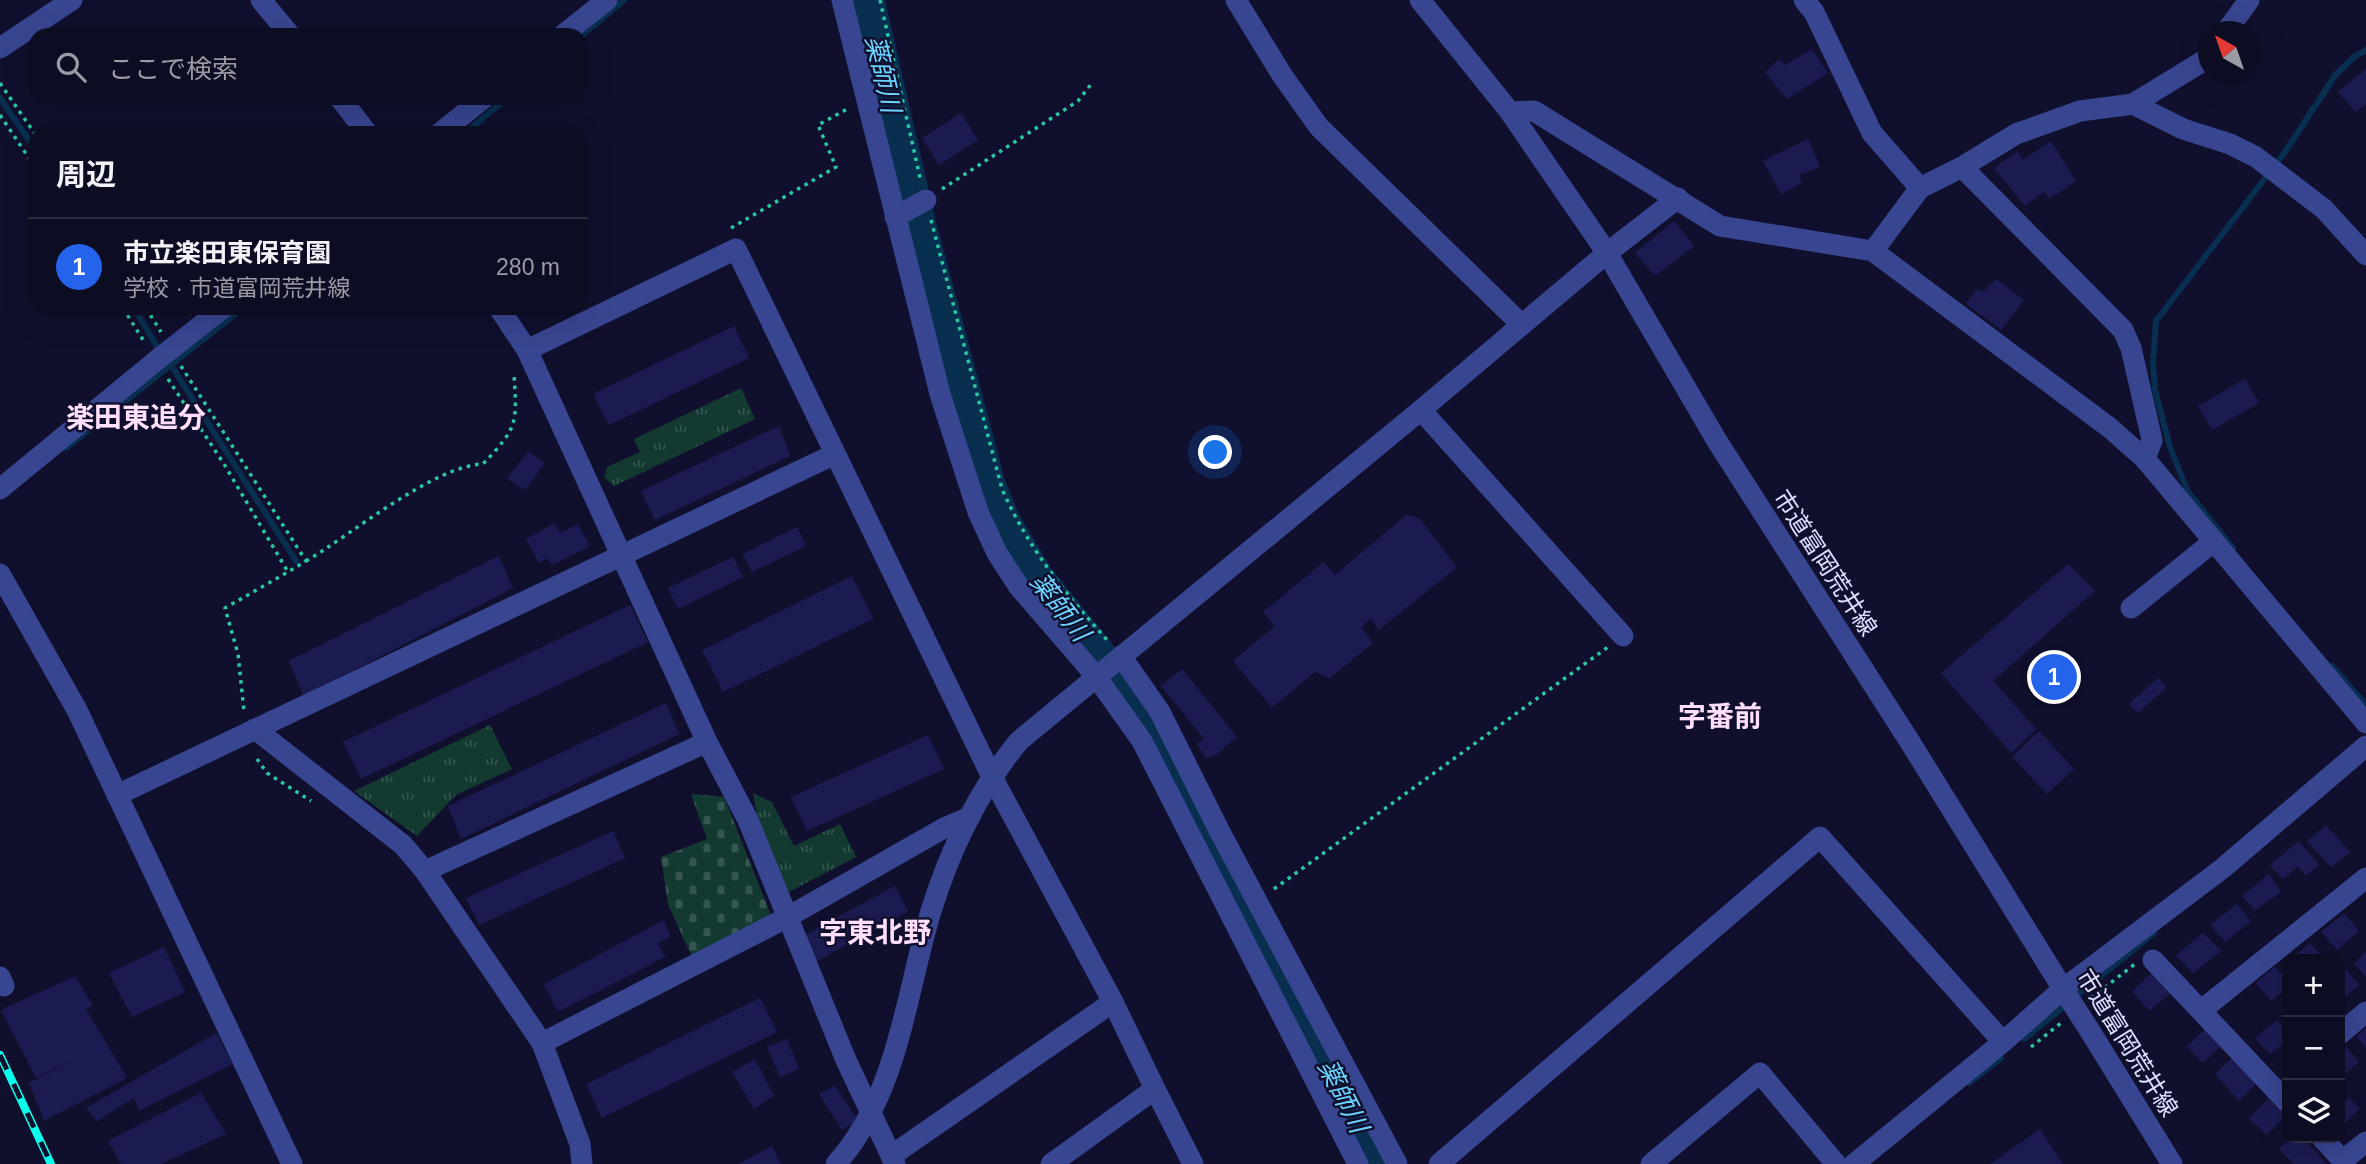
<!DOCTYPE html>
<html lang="ja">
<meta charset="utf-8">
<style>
:root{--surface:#0c0c22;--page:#15152a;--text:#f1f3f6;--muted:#9a9ba5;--line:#2c2c40;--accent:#2563eb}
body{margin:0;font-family:Arial,"Noto Sans JP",sans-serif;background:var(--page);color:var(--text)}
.controls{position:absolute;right:21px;bottom:21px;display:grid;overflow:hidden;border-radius:14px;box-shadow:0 7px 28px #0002}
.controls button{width:63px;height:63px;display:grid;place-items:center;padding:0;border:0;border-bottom:2px solid var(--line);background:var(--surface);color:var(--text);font:35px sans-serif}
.compass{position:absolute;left:2198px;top:21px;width:63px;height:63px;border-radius:50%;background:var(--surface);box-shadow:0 7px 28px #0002;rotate:320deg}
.you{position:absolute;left:1216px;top:453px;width:24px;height:24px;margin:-18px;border:5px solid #fff;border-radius:50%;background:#1a73e8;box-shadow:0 0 0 10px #1a73e833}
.badge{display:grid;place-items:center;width:46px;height:46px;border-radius:50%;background:var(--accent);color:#fff;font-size:23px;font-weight:700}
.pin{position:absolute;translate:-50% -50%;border:4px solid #fff;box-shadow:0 2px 7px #0006}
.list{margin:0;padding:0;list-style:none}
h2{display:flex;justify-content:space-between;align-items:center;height:91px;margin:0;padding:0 28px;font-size:30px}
h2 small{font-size:23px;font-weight:400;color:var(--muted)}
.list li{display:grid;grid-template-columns:46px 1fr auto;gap:21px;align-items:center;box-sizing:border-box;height:98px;padding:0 28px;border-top:2px solid var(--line)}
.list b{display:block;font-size:26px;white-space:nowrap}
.list p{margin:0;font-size:23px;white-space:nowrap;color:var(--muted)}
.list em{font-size:23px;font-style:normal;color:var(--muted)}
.icon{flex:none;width:38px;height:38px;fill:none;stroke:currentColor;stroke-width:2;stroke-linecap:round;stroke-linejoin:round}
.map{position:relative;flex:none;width:2366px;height:1164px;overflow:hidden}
.search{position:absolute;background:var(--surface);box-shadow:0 7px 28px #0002;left:28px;top:28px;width:560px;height:77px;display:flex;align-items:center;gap:18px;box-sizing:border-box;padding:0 24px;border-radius:21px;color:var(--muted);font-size:26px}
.panel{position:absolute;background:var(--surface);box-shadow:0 7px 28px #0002;left:28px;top:126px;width:560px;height:189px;border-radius:21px}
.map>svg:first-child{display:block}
</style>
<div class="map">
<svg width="2366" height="1164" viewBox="0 0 2366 1164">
<defs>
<pattern id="cemetery-stones" width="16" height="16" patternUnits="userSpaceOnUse" patternTransform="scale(1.75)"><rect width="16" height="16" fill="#133931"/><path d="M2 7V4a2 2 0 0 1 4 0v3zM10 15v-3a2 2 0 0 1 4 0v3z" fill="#355550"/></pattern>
<pattern id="park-tufts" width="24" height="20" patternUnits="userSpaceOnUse" patternTransform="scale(1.75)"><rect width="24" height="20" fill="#133931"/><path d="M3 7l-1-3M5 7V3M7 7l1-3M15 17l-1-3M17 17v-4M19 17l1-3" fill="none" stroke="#355550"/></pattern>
</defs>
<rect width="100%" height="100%" fill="#10102e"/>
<!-- cemetery -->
<polygon fill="url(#cemetery-stones)" points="691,794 724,797 772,918 692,957 668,904 661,857 707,839"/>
<!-- park -->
<g fill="url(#park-tufts)">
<polygon points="741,388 755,419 614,486 604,477 607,467 640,452 634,439"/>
<polygon points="490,725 512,769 456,795 417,836 354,791"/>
<polygon points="753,793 772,802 794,846 840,824 856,857 787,893 758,822"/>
</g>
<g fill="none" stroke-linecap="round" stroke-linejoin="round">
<!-- stream -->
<g stroke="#082f50" stroke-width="6">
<polyline points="581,36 624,0"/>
<polyline points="0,98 35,149"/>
<polyline points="465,133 507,98"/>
<polyline points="134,308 160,351"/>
<polyline points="169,362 296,561"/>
<polyline points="66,448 243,308"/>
<polyline points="2233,548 2188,492 2170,447 2155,390 2153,363 2156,321 2285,152 2336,74 2354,57 2366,50"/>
<polyline points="2332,666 2366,705"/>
<polyline points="2024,1039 2154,933"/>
<polyline points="1969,1083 2001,1058"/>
</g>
<!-- river -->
<polyline stroke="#082f50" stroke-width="37" points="866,0 918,226 988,488 1002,522 1036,579 1146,715 1377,1164"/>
</g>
<!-- building -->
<g fill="#1c1b51">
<polygon points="1812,49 1828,73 1787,99 1765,72 1780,59 1785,65"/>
<polygon points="2366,69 2366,104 2356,112 2338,92"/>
<polygon points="961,113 978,140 939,165 922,138"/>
<polygon points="1808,139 1820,167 1799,175 1802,183 1781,194 1763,161"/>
<polygon points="2051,141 2076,181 2049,199 2044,192 2025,206 1994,168 2018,151 2023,160"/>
<polygon points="1674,221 1694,246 1655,276 1635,253"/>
<polygon points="1996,279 2024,300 2001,330 1966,304 1977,289 1983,292"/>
<polygon points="734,326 749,358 609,425 593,394"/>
<polygon points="2245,379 2259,403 2212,430 2198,406"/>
<polygon points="779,426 790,456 655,520 641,491"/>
<polygon points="528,452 545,463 525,490 507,478"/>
<polygon points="1406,515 1419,518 1457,567 1379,630 1371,619 1361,627 1373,643 1330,678 1315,672 1272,708 1233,661 1275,626 1263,612 1324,562 1335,575"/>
<polygon points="555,523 560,533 578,524 590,546 552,565 548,558 539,563 526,539"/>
<polygon points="797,527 806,546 752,572 743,554"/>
<polygon points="499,556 513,588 304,696 289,661"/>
<polygon points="733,557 743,577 678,609 668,588"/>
<polygon points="2068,564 2095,591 1993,681 2036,729 2011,753 1941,673"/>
<polygon points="852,576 873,619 723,692 702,650"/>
<polygon points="630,605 648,642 361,779 343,742"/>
<polygon points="1182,669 1237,737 1215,756 1206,758 1197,744 1204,739 1161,686"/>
<polygon points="2158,678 2166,688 2138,713 2129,704"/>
<polygon points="666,703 679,734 461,839 448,806"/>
<polygon points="2039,731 2074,769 2047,794 2012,757"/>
<polygon points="928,735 944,769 807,831 791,797"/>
<polygon points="2326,825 2350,852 2331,867 2307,841"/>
<polygon points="613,831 625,858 479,925 466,898"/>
<polygon points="2299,841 2319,865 2306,876 2298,866 2283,879 2270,865"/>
<polygon points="2269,874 2281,892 2255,910 2242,896"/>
<polygon points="895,886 908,911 817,961 803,936"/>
<polygon points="2237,904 2251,921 2225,942 2210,925"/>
<polygon points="2344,913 2359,931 2337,950 2321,932"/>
<polygon points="664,920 670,937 658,943 665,957 558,1012 544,984"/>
<polygon points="2203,933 2221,951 2193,973 2176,955"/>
<polygon points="2310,943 2324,959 2290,959"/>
<polygon points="164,947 185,992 132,1017 109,973"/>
<polygon points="2366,952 2366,977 2354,963"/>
<polygon points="2275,966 2287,981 2287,988 2271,1001 2256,983"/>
<polygon points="2344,967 2359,985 2340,1001 2340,970"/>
<polygon points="2153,972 2171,993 2149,1011 2132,991"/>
<polygon points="75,976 93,1006 86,1009 127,1078 44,1121 29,1083 77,1059 36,1078 1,1010"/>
<polygon points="760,998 777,1032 602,1118 586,1084"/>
<polygon points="2277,1020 2287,1031 2287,1041 2270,1054 2255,1038"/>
<polygon points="2206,1028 2222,1045 2203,1063 2187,1047"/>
<polygon points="2366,1028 2366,1048 2356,1037"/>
<polygon points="216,1033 233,1064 139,1111 134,1098 97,1121 86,1108"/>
<polygon points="787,1039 799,1069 780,1077 767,1047"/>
<polygon points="2346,1047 2359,1062 2340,1078 2340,1052"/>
<polygon points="2232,1058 2256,1084 2239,1101 2215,1074"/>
<polygon points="755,1059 774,1096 754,1109 732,1072"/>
<polygon points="835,1086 858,1120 842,1130 819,1094"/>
<polygon points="201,1093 226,1134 161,1164 121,1164 108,1141"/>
<polygon points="2349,1098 2360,1109 2340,1128 2340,1107"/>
<polygon points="2268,1099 2287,1116 2266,1135 2249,1118"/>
<polygon points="2040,1129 2063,1164 1990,1164"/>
<polygon points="2291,1138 2303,1138 2327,1164 2294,1164 2279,1149"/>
<polygon points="772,1146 781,1164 738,1164"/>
</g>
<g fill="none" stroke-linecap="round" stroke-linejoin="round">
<!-- path -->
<g stroke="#29c7a2" stroke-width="3.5" stroke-dasharray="3.5 5" stroke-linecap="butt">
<polyline points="880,0 921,182"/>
<polyline points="0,83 35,134"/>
<polyline points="0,115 35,167"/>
<polyline points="942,189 1078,101 1092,83"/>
<path d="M 931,220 L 1002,489 C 1028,548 1065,593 1108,641"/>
<polyline points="731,228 836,167 818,125 849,108"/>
<polyline points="123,308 145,343"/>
<polyline points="146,308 161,332"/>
<polyline points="181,366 306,561 288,572"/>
<polyline points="168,379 224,464 288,572 225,608 238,654 244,711"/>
<path d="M 306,561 C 351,535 433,466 483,464 C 518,427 517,424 514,374"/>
<polyline points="257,759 267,773 311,801"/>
<polyline points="1274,889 1608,647"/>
<polyline points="2091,998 2135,964"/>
<polyline points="2031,1047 2061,1023"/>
</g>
<!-- minor -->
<g stroke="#384590" stroke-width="21">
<polyline points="261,0 290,35"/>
<polyline points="842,0 940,394 978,512 997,553 1019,587 1095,675 1142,741 1358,1164"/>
<polyline points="1236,0 1282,75 1319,127 1522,325"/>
<polyline points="1420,0 1510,112 1607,253 1717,441 1910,742 2063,989"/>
<polyline points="1804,0 1814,12 1872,133 1920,188 1962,167 2016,134 2080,111 2133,104 2183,129 2230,144 2256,157 2324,209 2366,255"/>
<polyline points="2226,32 2249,0"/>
<polyline points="563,35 607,0"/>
<polyline points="0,48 72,0"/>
<polyline points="340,98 367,133"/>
<polyline points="2133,104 2208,58"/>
<polyline points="1510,112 1534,111 1720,226 1873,251 2110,428 2145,459 2366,723"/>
<polyline points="440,133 484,98"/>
<polyline points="1962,167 2123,330 2131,348 2152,440 2145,459"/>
<polyline points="895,217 926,200"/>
<polyline points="1873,251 1920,188"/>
<polyline points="499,308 527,350 707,742 748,820 846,1060 895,1164"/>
<polyline points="171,349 223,308"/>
<polyline points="527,350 736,249 991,775 1113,1002 1155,1089"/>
<polyline points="1421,410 1623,636"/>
<polyline points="0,489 157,360"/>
<polyline points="0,574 77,710 292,1164"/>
<polyline points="2131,608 2213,542"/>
<polyline points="1121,656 1160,712 1220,832 1397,1164"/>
<polyline points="255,729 403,845 425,871 542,1043 580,1144 582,1164"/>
<polyline points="117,795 833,455"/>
<polyline points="425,871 707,742"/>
<polyline points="2153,960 2287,1102"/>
<polyline points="0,977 4,986"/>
<polyline points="2203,1009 2366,878"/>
<polyline points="2090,1031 2172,1164"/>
<polyline points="2340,1034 2366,1012"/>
<polyline points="542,1043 786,918 944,828 970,817"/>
<polyline points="2322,1138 2346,1164"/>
<polyline points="891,1156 1113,1002"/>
<polyline points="2343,1160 2366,1142"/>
<path d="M 836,1164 C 898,1095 905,997 931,911 C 950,850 979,790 1019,741 L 1421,410 L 1607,253 L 1678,198"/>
<polyline points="1051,1164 1155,1089 1193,1164"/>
<polyline points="1439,1164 1820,837 2003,1042"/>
<polyline points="1651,1164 1760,1073 1836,1164"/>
<polyline points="1854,1164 2003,1042 2063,989 2223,868 2366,746"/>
</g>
<!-- rail casing -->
<g stroke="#09ffec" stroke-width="8">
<polyline id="rail" points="0,1055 51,1164"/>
</g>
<!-- rail -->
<use href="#rail" stroke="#10102e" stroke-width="5" stroke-dasharray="16" stroke-linecap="butt"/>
<!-- minor-bridge -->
<g stroke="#384590" stroke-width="21">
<polyline points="157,360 171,349"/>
<polyline points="2063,989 2090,1031"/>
</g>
</g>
<g text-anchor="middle" stroke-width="5" stroke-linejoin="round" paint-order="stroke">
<!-- street labels -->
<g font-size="24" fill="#dde0ff" stroke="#10102e">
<text transform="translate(1825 563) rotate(57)" y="8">市道富岡荒井線</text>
<text transform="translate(2127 1043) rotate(58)" y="8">市道富岡荒井線</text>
</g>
<!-- water labels -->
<g font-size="26" font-style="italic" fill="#6bd5ff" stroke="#10102e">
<text transform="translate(883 74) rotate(77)" y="9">薬師川</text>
<text transform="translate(1060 607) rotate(52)" y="9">薬師川</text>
<text transform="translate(1343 1096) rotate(63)" y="9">薬師川</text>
</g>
<!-- quarter labels -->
<g font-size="28" font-weight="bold" fill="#ffdff9" stroke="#10102e">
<text x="136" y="427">楽田東追分</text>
<text x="1720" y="726">字番前</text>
<text x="875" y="942">字東北野</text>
</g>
</g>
</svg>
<div class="controls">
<button>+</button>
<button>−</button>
<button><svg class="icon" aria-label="layers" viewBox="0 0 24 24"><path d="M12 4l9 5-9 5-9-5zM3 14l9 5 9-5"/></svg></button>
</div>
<svg class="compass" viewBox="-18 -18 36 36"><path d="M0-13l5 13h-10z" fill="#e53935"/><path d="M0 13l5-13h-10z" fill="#9a9ba5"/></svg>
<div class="you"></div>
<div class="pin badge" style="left:2054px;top:677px">1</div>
<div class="search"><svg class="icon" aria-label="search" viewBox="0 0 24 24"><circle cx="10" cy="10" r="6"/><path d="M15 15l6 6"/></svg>ここで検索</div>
<section class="panel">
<h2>周辺<small></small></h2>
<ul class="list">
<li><span class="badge">1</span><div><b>市立楽田東保育園</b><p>学校 · 市道富岡荒井線</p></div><em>280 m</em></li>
</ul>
</section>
</div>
